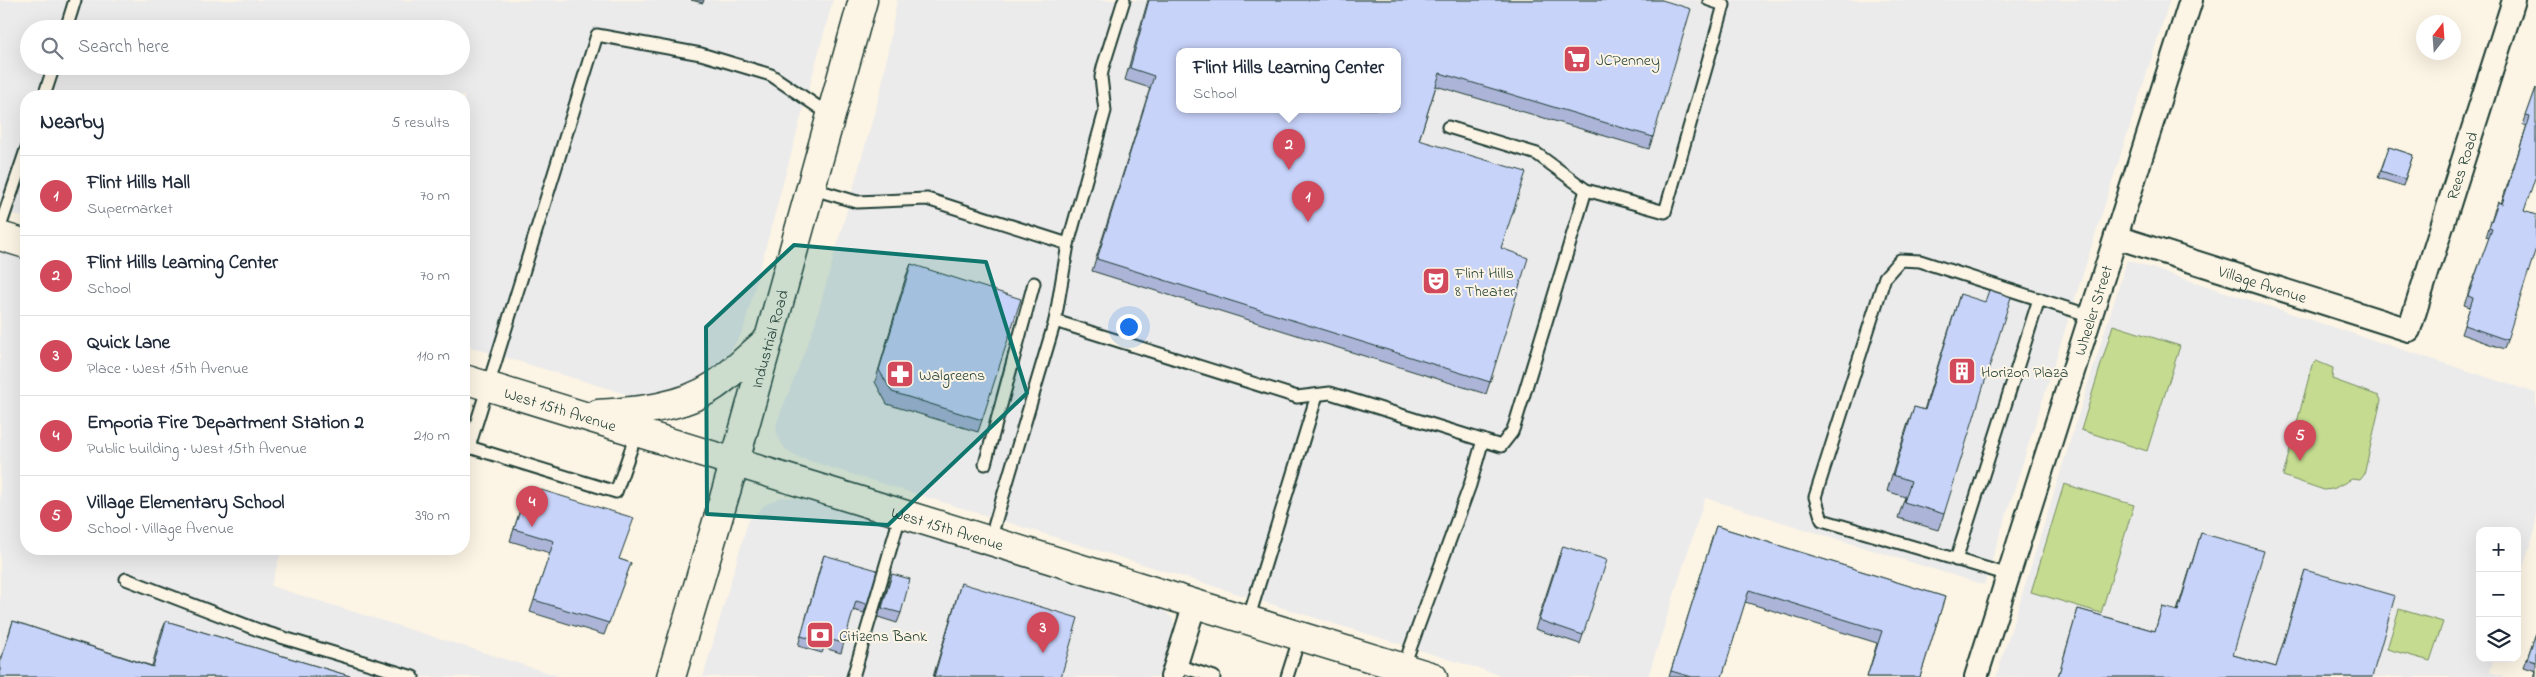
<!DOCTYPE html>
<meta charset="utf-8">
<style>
:root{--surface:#fff;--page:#f2f2f3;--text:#1f2937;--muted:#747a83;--line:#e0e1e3;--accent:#d1495b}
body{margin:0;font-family:"Indie Flower",sans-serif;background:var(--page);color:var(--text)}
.controls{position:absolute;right:15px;bottom:15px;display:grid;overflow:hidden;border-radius:10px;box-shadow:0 5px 20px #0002}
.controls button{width:45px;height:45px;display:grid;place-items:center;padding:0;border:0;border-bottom:1px solid var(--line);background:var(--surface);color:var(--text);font:25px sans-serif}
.compass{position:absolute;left:2416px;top:15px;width:45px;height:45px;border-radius:50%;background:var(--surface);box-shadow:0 5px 20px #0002;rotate:17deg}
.you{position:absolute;left:1128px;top:326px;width:18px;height:18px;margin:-12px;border:4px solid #fff;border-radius:50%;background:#1a73e8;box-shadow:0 0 0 8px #1a73e833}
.badge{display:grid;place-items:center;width:32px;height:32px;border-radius:50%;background:var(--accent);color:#fff;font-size:16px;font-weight:700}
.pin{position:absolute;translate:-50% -41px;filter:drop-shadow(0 1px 2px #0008)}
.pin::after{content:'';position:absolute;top:26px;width:18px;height:15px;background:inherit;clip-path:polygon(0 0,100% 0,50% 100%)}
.popup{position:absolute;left:1176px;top:48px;width:225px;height:65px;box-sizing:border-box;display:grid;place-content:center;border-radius:10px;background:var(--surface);filter:drop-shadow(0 1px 4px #0005);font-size:16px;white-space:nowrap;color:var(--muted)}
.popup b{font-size:19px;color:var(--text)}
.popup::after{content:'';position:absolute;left:50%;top:100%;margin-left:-10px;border:10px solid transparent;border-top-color:var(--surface)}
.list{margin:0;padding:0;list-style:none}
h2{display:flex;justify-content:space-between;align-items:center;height:65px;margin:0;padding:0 20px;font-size:21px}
h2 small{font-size:16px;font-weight:400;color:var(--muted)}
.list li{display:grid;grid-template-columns:32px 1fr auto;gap:15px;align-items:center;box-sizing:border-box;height:80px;padding:0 20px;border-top:1px solid var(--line)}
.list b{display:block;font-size:19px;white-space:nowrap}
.list p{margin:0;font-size:16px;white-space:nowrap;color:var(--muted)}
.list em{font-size:16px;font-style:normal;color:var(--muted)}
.icon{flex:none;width:28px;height:28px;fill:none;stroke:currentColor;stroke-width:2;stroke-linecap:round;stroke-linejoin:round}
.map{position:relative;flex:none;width:2536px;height:677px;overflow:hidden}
.search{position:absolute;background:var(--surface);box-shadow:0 5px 20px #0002;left:20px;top:20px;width:450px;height:55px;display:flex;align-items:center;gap:12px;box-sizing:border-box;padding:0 18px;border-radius:28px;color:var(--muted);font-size:19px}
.panel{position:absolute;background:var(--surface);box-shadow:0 5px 20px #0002;left:20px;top:90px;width:450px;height:465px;border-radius:20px}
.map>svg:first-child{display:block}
</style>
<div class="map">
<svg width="2536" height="677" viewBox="0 0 2536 677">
<rect width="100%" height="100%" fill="#fcf5e5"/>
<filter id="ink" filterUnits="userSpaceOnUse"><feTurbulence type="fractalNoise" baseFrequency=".02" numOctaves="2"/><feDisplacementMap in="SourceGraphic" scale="10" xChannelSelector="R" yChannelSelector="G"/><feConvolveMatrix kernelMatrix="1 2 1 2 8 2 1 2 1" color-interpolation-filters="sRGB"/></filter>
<g filter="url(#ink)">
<!-- built -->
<g fill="#ecebeb" fill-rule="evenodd">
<path d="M 0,0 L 833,0 L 743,331 L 719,370 L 691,390 L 639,398 L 464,345 L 464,96 L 26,96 L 26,218 L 0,210 ZM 29,29 L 461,29 L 461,66 L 29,66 Z"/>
<path d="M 897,0 L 2170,0 L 1984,585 L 1705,498 L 1648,677 L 1506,677 L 800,458 L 785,449 L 777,435 L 776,425 L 814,327 L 881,89 ZM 1180,51 L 1398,51 L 1398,109 L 1180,109 Z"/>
<polygon points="0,250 26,259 26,549 282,549 271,586 562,677 0,677"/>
<polygon points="2127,260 2536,393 2536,528 2517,586 2517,531 2480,531 2480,658 2494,658 2490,672 2506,677 1996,677"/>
<polygon points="782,497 805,499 1161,608 1173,619 1174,625 1159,677 703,677 748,521 765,505"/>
</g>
<!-- green -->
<g fill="#c5db90" stroke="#728c62">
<polygon points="2113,325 2180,346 2147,451 2081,430"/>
<polygon points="2316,361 2333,368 2332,379 2379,396 2381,400 2364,475 2360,480 2352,479 2333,489 2324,490 2283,476 2312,365"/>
<polygon points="2064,484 2134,505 2101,613 2031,592"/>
<polygon points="2399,609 2443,622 2430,661 2387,649"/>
</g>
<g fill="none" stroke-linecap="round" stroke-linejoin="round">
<!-- service casing -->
<g stroke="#1f3d34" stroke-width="15">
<g id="service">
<polyline points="66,29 75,0"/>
<polyline points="44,96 54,66"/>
<polyline points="1448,127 1537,154 1586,190"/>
<polyline points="810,188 857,202 927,199 1068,244 1055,321 990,540"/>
<polyline points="0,227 26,150"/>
<polyline points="1068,244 1105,111 1101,77 1103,67 1124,0"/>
<polyline points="1055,321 1297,397 1330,393 1501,446 1512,432 1515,424 1586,190 1665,212 1724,5 1709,0"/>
<polyline points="637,432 616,492 469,447 597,35 701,54 771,75 830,115"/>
<polyline points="985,464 1034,283"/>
<polyline points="1956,560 2039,299"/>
<polyline points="2009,575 1822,520 1815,497 1885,277 1900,260 1920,261 2091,316"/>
<polyline points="126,579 261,631 413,677"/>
<polyline points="1248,620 1317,395"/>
<polyline points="1176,665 1214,677"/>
<polyline points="1403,668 1470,485 1483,440"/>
<polyline points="853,677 901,513"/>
<polyline points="1287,677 1300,636"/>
</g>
</g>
<!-- minor casing -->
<g stroke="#1f3d34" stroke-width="26">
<g id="minor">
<path id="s1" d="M 2116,237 L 2409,330 L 2514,0"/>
<polyline points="1172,677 1195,603"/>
<path id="s2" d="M 1976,677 L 2191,0"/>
</g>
</g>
<!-- tertiary casing -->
<g stroke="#1f3d34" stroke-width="31">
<g id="tertiary">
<polyline points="0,236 26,244"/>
<path id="s3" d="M 464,379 L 1433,677"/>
<path d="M 598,414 C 637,411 681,408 714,386 C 733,373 750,355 768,340"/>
</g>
</g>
<!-- secondary casing -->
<g stroke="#1f3d34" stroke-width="31">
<g id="secondary">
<path id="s4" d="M 671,677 L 735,461 L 863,0"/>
</g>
</g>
<!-- service -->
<use href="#service" stroke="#fcf5e5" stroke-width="11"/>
<!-- minor -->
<use href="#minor" stroke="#fcf5e5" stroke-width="22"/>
<!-- tertiary -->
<use href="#tertiary" stroke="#fcf5e5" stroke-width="28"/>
<!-- secondary -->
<use href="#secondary" stroke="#fcf5e5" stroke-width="28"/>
</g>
<!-- wall -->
<g fill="#acb5d7" stroke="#1f3d34">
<polygon points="691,0 704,0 703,3"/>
<polygon points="1148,0 1662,0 1653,137 1649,149 1436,86 1419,140 1501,248 1490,382 1486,394 1092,271 1150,88 1125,80"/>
<polygon points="2536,88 2524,211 2507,340 2504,349 2461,334 2470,307 2464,305 2489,238 2486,237 2494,211 2498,202 2501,204 2527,126 2523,125"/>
<polygon points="2389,147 2413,155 2403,186 2378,178"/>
<polygon points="911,264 982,420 978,432 887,404 875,382 906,276"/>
<polygon points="1960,294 1944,514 1938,530 1898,518 1905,497 1887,491 1908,423 1914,407 1924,410 1955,310"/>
<polygon points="528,486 619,559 631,563 604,635 530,612 550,553 510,541"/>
<polygon points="1716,526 1945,597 1920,677 1867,677 1877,643 1745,602 1722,677 1669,677"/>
<polygon points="2201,533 2233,655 2276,667 2305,570 2372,677 2058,677 2078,609 2155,631 2162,607 2177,611"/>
<polygon points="824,555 867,604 864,613 853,610 841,653 824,648 822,653 798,646 821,564"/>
<polygon points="1559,555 1583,635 1580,644 1535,629"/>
<polygon points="892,574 901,613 897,623 878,617"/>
<polygon points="961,583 1061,677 933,677 957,596"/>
<polygon points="13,621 152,666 161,633 166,621 353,677 0,677 0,662"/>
<polygon points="2536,633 2536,677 2534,677 2536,671 2524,667"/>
</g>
<!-- building -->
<g fill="#c8d3fa" stroke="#1f3d34" fill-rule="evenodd">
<path d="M 1149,0 L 1662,0 L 1691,9 L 1653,137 L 1440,73 L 1419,140 L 1526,172 L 1501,248 L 1528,258 L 1490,382 L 1097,259 L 1154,76 L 1130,68 ZM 1180,51 L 1398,51 L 1398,109 L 1180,109 Z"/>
<polygon points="2536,88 2536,175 2524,211 2536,215 2536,248 2507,340 2464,325 2473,298 2468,296 2492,229 2489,228 2498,202 2502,204 2530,117 2526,116"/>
<polygon points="2389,147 2413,155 2405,179 2381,171"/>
<polygon points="911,264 1021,299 982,420 892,392 879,370"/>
<polygon points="1989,290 2011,297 1944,514 1904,502 1911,481 1893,475 1914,407 1925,410 1960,294 1985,302"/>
<polygon points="528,486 634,518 619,559 631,563 609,623 534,600 554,541 514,529"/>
<polygon points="1716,526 1945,597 1920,677 1867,677 1882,631 1749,590 1722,677 1692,677 1671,671"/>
<polygon points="2201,533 2264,551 2233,655 2276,667 2305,570 2395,596 2372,677 2058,677 2078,609 2155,631 2162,607 2178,611"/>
<polygon points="1563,546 1607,560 1583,635 1539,620"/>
<polygon points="824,555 877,570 867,604 856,601 844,643 827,639 825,643 801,636"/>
<polygon points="892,574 910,579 901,613 882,608"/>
<polygon points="961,583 1078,618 1061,677 934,677"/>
<polygon points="13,621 153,667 166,621 353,677 0,677 0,664"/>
<polygon points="2536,633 2536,662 2527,659"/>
</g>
</g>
<!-- marked area -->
<path fill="#0f766e" fill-opacity="0.2" stroke="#0f766e" stroke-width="4" stroke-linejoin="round" d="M 794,245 L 986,262 L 1027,393 L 888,525 L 707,514 L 706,327 Z"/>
<!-- icons -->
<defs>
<g id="supermarket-square" transform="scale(1.4375)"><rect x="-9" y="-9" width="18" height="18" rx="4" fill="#d1495b" stroke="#fcf5e5"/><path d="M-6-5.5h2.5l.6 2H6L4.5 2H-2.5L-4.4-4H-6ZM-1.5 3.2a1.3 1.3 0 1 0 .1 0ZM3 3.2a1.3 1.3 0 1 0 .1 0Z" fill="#fff"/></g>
<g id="theatre-square" transform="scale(1.4375)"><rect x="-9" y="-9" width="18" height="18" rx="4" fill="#d1495b" stroke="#fcf5e5"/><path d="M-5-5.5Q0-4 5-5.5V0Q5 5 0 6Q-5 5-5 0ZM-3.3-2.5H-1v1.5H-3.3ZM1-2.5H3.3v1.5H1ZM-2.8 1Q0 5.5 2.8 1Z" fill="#fff"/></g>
<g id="building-square" transform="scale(1.4375)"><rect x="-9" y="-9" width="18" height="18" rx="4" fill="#d1495b" stroke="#fcf5e5"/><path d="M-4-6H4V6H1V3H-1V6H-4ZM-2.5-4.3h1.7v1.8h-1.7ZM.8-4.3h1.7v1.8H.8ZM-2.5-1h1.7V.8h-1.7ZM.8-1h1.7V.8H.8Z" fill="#fff"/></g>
<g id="pharmacy-square" transform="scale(1.4375)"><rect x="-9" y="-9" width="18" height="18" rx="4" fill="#d1495b" stroke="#fcf5e5"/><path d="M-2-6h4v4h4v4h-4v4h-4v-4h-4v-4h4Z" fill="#fff"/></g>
<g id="bank-square" transform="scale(1.4375)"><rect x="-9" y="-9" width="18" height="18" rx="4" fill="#d1495b" stroke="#fcf5e5"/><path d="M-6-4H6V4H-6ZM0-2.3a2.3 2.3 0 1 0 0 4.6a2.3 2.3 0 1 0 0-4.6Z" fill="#fff"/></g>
</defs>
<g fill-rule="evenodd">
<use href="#supermarket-square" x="1577" y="59"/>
<use href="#theatre-square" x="1436" y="281"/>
<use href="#building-square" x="1962" y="371"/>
<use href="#pharmacy-square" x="900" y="374"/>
<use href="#bank-square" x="820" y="635"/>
</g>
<g text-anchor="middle" stroke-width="4" stroke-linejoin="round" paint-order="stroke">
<!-- poi labels -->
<g font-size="16" fill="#1f3d34" stroke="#fcf5e5" text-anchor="start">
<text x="1596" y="65">JCPenney</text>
<text x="1455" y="278">Flint Hills<tspan x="1455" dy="18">8 Theater</tspan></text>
<text x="1981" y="377">Horizon Plaza</text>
<text x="919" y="380">Walgreens</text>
<text x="839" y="641">Citizens Bank</text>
</g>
<!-- street labels -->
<g font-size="16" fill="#1f3d34" stroke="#fcf5e5">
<text dy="6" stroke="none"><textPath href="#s1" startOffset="480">Rees Road</textPath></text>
<text dy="6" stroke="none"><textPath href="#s1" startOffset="154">Village Avenue</textPath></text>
<text dy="6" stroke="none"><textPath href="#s2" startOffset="385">Wheeler Street</textPath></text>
<text dy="6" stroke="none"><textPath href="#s4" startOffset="352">Industrial Road</textPath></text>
<text dy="6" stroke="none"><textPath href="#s3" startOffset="101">West 15th Avenue</textPath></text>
<text dy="6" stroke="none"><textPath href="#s3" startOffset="506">West 15th Avenue</textPath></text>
</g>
</g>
</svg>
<div class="controls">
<button>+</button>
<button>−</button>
<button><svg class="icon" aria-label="layers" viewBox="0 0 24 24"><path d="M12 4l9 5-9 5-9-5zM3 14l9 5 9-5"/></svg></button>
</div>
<svg class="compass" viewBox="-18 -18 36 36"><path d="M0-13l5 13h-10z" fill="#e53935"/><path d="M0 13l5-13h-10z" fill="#747a83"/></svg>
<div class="you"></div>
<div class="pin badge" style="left:1308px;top:222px">1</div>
<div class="pin badge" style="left:1289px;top:170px">2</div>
<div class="popup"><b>Flint Hills Learning Center</b>School</div>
<div class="pin badge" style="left:1043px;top:653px">3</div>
<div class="pin badge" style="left:532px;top:527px">4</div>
<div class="pin badge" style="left:2300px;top:461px">5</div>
<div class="search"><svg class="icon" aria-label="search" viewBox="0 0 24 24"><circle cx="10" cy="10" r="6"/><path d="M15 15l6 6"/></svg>Search here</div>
<section class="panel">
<h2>Nearby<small>5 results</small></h2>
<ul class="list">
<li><span class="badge">1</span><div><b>Flint Hills Mall</b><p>Supermarket</p></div><em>70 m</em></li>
<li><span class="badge">2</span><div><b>Flint Hills Learning Center</b><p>School</p></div><em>70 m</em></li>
<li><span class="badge">3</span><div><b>Quick Lane</b><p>Place · West 15th Avenue</p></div><em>110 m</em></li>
<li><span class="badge">4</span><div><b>Emporia Fire Department Station 2</b><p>Public building · West 15th Avenue</p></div><em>210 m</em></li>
<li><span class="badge">5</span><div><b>Village Elementary School</b><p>School · Village Avenue</p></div><em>390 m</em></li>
</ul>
</section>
</div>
